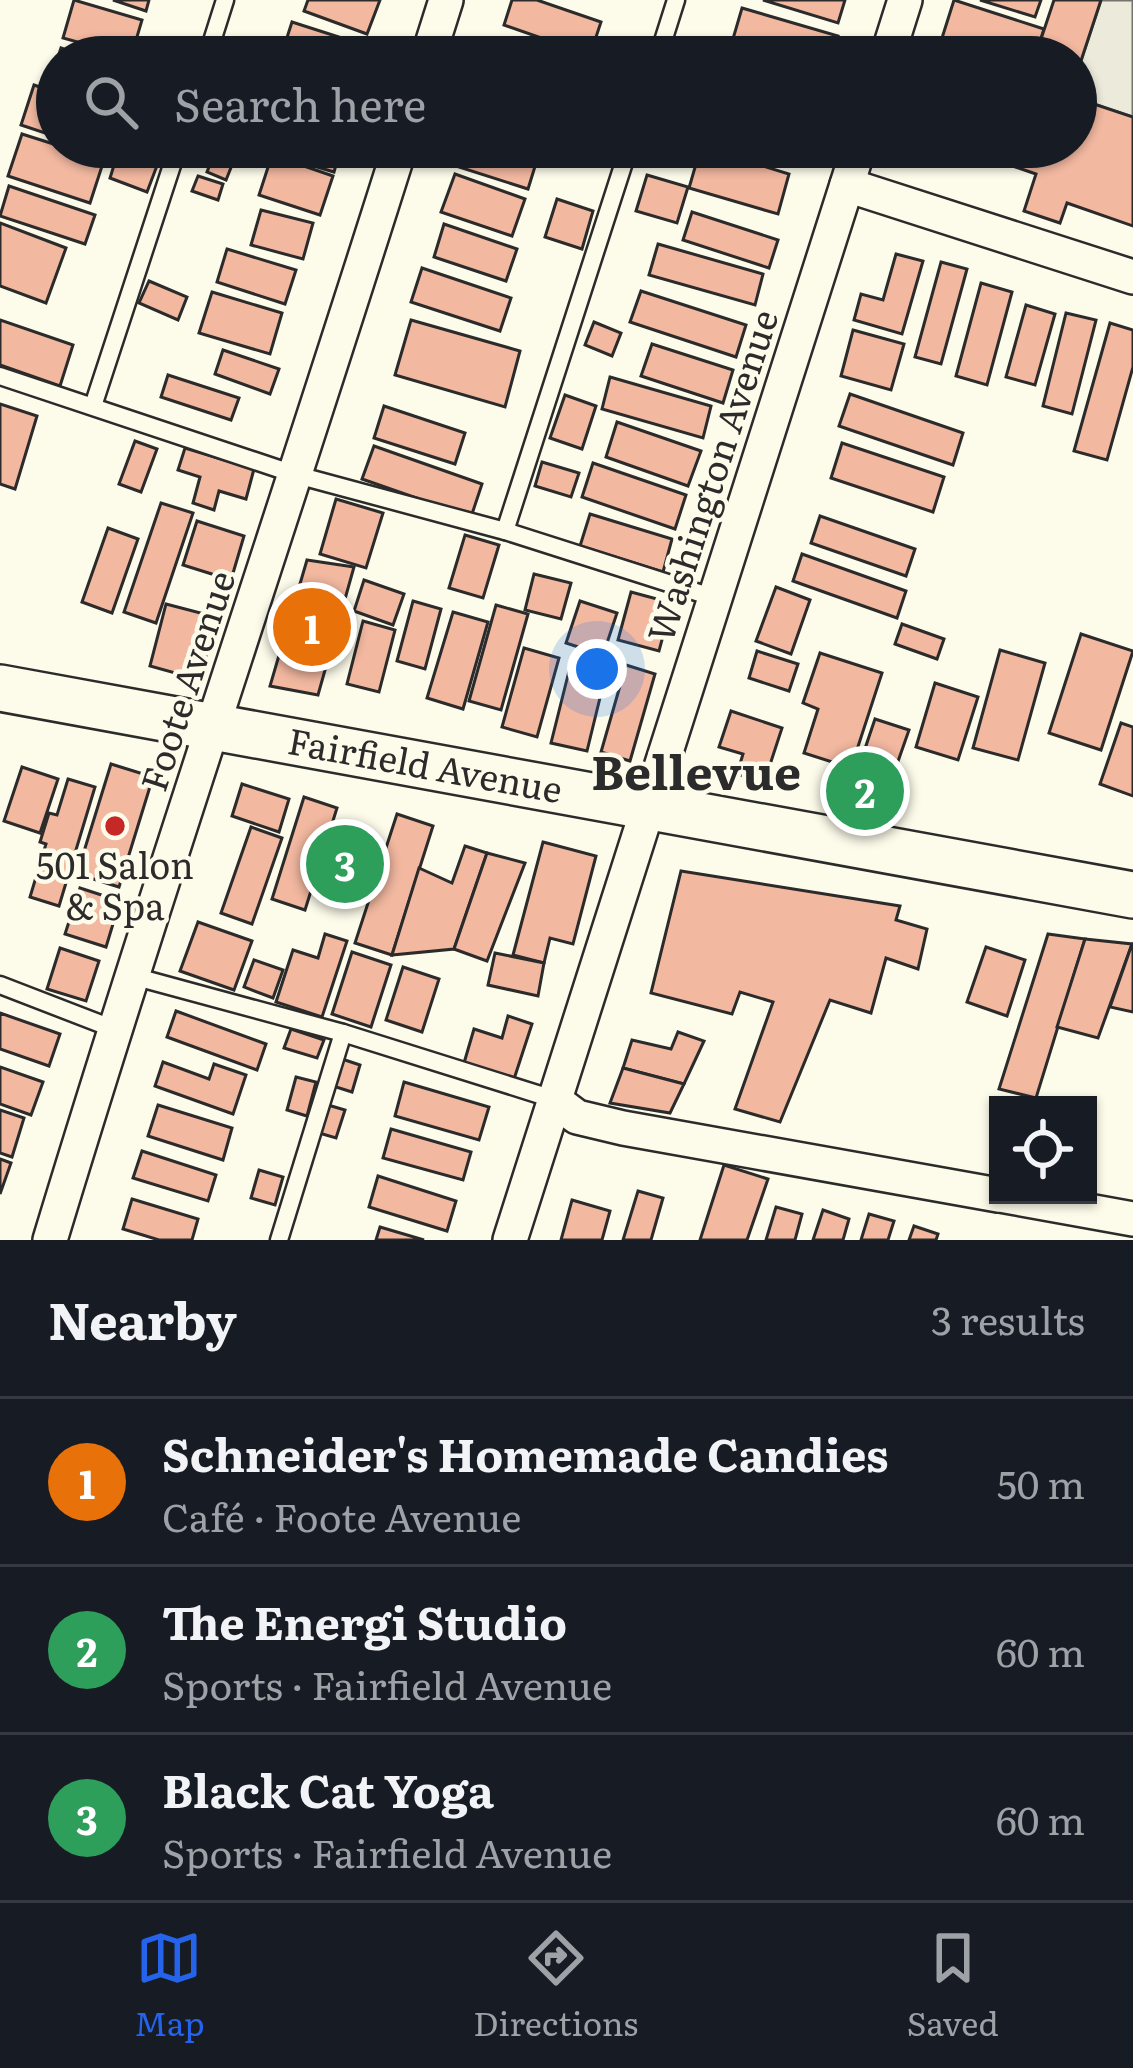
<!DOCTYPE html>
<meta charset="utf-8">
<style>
:root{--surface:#171b24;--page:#20242c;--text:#f1f3f6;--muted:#9ea1a6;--line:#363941;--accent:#2563eb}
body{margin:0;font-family:Literata,serif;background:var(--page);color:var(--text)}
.controls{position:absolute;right:36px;bottom:36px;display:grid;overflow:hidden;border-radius:0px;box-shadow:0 3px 9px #0004}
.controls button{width:108px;height:108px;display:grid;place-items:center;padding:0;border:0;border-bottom:3px solid var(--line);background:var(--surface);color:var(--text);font:60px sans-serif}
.you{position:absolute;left:597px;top:669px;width:42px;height:42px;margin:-30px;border:9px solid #fff;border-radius:50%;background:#1a73e8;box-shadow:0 0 0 18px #1a73e833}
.badge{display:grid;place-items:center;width:78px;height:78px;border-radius:50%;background:var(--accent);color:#fff;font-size:39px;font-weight:700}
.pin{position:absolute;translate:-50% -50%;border:6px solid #fff;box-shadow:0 3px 12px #0006}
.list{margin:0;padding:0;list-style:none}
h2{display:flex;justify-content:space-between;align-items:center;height:156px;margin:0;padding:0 48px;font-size:51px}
h2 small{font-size:39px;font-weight:400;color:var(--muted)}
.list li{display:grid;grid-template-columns:78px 1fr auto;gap:36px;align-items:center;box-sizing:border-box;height:168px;padding:0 48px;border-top:3px solid var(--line)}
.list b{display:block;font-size:45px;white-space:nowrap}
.list p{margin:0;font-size:39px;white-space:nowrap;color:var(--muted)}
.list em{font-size:39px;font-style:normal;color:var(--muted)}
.icon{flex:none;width:66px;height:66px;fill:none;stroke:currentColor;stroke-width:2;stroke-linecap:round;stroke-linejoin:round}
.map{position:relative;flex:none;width:1133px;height:1240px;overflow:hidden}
.search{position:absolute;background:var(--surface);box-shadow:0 3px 9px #0004;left:36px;right:36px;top:36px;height:132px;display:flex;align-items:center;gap:30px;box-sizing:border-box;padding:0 42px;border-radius:66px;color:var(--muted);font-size:45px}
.sheet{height:660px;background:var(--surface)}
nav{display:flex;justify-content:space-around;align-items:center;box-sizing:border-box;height:168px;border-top:3px solid var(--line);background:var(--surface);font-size:33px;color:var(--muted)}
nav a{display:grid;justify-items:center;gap:6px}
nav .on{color:var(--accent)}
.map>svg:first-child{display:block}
</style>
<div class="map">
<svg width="1133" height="1240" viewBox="0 0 1133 1240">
<rect width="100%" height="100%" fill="#fdfbea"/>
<!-- parking -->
<polygon fill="#eceadb" stroke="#74746e" stroke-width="3" points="1101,0 1133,0 1133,117 1076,98 1076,76"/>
<!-- building -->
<g fill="#f2b8a0" stroke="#2b2b2b" stroke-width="3">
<polygon points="74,0 142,20 131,57 63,38"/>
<polygon points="113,0 149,0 146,11"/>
<polygon points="308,0 380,0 367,34 304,11"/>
<polygon points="512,0 537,0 601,22 590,55 504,25"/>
<polygon points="763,0 845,0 838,23"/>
<polygon points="954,0 1044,29 1035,57 936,57"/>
<polygon points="980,0 1041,0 1035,17"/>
<polygon points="1054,0 1101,0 1076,76 1076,57 1035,57"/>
<polygon points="742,8 838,36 832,57 757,57 730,49"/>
<polygon points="292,22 370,47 367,57 282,53"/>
<polygon points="61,48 88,57 58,57"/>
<polygon points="34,85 57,93 57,137 21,125"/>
<polygon points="1076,98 1133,117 1133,226 1067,203 1060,223 1024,211 1036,174 1001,162 1005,147 1076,147"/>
<polygon points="22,134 104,160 90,203 8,176"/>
<polygon points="276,147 341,147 334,172 274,154"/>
<polygon points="462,147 541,147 528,189 456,166"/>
<polygon points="701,147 789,174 778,214 689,188"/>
<polygon points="734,147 789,147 785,162"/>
<polygon points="119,149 158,163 147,192 110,178"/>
<polygon points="272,155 333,176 320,215 259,195"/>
<polygon points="213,157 232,165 226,180 207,172"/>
<polygon points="455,174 525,199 512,236 441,212"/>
<polygon points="647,175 688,187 677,223 636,211"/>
<polygon points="198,176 223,184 218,200 192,191"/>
<polygon points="9,186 95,215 85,244 0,216"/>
<polygon points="557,199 593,211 582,249 545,237"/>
<polygon points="261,210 313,223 303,259 251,245"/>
<polygon points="692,212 778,240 769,268 683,240"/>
<polygon points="0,223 66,248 46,303 0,286"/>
<polygon points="444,224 517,249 506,281 434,257"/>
<polygon points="658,244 763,274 755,305 649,275"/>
<polygon points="227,249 296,270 285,304 217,282"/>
<polygon points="896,254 923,261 902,334 854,320 861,294 883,300"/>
<polygon points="941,262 967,269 941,364 915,357"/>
<polygon points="422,268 511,298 500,331 411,302"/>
<polygon points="149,281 187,297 178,320 139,303"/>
<polygon points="981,283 1012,292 987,385 956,376"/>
<polygon points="641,291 746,325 736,357 630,322"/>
<polygon points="212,292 282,313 270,354 199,333"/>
<polygon points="1026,305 1055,314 1035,385 1006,377"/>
<polygon points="1066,313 1096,320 1072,414 1043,406"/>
<polygon points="0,320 73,345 60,386 0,365"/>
<polygon points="411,320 520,351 505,407 395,375"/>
<polygon points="594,322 621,333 612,356 585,345"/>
<polygon points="1110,323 1133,330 1133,367 1107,460 1074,451"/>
<polygon points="853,330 904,344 891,390 841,376"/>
<polygon points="652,344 733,370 723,403 641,376"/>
<polygon points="223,350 279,369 270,394 215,374"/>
<polygon points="168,375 239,398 231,420 161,397"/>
<polygon points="610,377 711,406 703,438 602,409"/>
<polygon points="850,394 963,433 953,465 839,426"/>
<polygon points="565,395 596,406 582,449 550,438"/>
<polygon points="0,404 37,416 15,489 0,484"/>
<polygon points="384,406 465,433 455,464 374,438"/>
<polygon points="617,422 701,451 688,486 606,457"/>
<polygon points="135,441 157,449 141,492 119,484"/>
<polygon points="842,443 944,477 933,512 831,478"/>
<polygon points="374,446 482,484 471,517 362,479"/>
<polygon points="185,448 254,469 246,499 219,491 214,510 193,503 200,477 178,470"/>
<polygon points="542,462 579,473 571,497 535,486"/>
<polygon points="593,463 686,495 675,529 582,497"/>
<polygon points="336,499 383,513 366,568 320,554"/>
<polygon points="161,503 193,513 156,623 124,612"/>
<polygon points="590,514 672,539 663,572 580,546"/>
<polygon points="820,516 915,549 906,576 811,543"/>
<polygon points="197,521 244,536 231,580 183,565"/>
<polygon points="108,528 138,539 112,613 82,602"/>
<polygon points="465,535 499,545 483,598 449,588"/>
<polygon points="802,554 906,591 897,618 793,581"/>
<polygon points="307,560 354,567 318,695 270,686"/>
<polygon points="534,574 571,583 561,619 525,610"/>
<polygon points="364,580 404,594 393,625 354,611"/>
<polygon points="776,587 810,600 791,654 756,641"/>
<polygon points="631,592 672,603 659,651 618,640"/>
<polygon points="413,601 441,609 425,669 397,661"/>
<polygon points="580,601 617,613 603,655 566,643"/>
<polygon points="166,604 216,617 200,680 150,666"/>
<polygon points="496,605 528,614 501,710 469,701"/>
<polygon points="453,612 488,622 463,709 427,698"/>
<polygon points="363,621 395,630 379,692 347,684"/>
<polygon points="902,624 944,639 937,659 895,644"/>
<polygon points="1081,634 1133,651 1101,750 1049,733"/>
<polygon points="524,648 559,658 537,737 502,727"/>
<polygon points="1000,650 1045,663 1018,760 973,748"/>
<polygon points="757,651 798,664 789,691 749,678"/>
<polygon points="820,653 882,673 851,768 804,753 818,709 803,703"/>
<polygon points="572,659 607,669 587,751 551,743"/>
<polygon points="626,665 655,674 630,761 601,752"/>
<polygon points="935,683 978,697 958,760 916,747"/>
<polygon points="731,711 782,728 764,783 737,774 743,754 719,747"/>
<polygon points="875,719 909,730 882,807 849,796"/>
<polygon points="1121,723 1133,727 1133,796 1100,784"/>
<polygon points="111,764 153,777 119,887 77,874"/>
<polygon points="22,767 58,779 40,833 4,821"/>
<polygon points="68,779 95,787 59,906 30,897 46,844 40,842 49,813 57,815"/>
<polygon points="242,784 289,799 279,832 232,816"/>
<polygon points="304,797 337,808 305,910 272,899"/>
<polygon points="397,814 433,826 392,955 355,943"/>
<polygon points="332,824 377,839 357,904 312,890"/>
<polygon points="251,827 282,838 252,924 221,913"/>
<polygon points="543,842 596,856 573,944 550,938 544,963 513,955"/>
<polygon points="465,846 487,853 454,949 392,955 419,868 452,883"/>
<polygon points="487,853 525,863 487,961 454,949"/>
<polygon points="681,871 900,906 896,920 927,929 918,969 886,958 871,1013 830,1000 780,1122 735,1109 773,1002 740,992 732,1014 651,993"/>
<polygon points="80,888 120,901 106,947 65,934"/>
<polygon points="198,922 252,941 234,990 180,971"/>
<polygon points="325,934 347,941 322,1017 276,1002 293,950 318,958"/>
<polygon points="1048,934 1085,939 1036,1098 999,1089"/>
<polygon points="1085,939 1132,944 1098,1038 1057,1027"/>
<polygon points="1132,944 1133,944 1133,1012 1110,1007"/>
<polygon points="986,947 1025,960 1007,1016 967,1002"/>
<polygon points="60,948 99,961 86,1001 47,989"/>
<polygon points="352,952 391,965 371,1027 332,1014"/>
<polygon points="495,953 544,963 538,996 488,985"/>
<polygon points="254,960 283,970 273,998 244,987"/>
<polygon points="403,967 439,979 422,1032 386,1020"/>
<polygon points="176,1011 266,1044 257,1070 167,1037"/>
<polygon points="0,1013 60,1034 49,1066 0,1049"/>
<polygon points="508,1016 532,1024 514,1079 464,1063 474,1029 502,1038"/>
<polygon points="291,1029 324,1040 317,1058 284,1048"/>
<polygon points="678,1032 704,1041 684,1084 623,1068 632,1040 671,1049"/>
<polygon points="342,1059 360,1065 352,1092 333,1086"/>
<polygon points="163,1062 209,1079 214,1064 246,1075 233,1114 155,1086"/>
<polygon points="0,1067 43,1082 31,1115 0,1104"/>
<polygon points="623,1068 684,1084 670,1113 610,1103"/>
<polygon points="296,1077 316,1082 307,1116 287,1110"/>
<polygon points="404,1082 489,1107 479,1140 395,1116"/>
<polygon points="158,1105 232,1128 223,1160 148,1136"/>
<polygon points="328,1105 345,1110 336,1138 319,1133"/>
<polygon points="0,1110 24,1118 12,1157 0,1153"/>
<polygon points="391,1129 471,1152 463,1180 383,1158"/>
<polygon points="142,1151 216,1175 208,1201 133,1178"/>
<polygon points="0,1159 11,1163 0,1194"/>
<polygon points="724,1165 768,1179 747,1240 700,1240"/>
<polygon points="259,1170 283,1177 275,1205 251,1198"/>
<polygon points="378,1176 456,1201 447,1231 369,1207"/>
<polygon points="638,1191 663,1198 651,1240 623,1240"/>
<polygon points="132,1199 198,1219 192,1240 159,1240 123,1229"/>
<polygon points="572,1200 610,1211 602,1240 561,1240"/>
<polygon points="776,1207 802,1214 795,1240 766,1240"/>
<polygon points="823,1210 849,1219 843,1240 813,1240"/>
<polygon points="869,1214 894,1221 888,1240 861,1240"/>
<polygon points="914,1226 938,1234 936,1240 909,1240"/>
<polygon points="380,1227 424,1240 376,1240"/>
</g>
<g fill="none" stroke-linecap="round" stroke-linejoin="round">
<!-- lane casing -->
<g stroke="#2b2b2b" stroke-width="21">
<g id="lane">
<polyline points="207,57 225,0"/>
<polyline points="658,57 676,0"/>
<polyline points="0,376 297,475 505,531 715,598"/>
<polyline points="93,406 178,147"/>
<polyline points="505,531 629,147"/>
<polyline points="129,975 343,1033 553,1099"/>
<polyline points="0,985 114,1029"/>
<polyline points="279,1240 343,1033"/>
</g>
</g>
<!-- street casing -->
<g stroke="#2b2b2b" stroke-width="38">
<g id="street">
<polyline points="428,57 446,0"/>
<polyline points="887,57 905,0"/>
<polyline points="847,185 1133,277"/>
<polyline points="553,1099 577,1117 623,1128 998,1195"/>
<polyline points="1000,1195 1133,1219"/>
<path d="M 50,1240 C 161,874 285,512 400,147"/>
<polyline points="510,1240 859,147"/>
</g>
</g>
<!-- secondary casing -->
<g stroke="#2b2b2b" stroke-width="50">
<g id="secondary">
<path id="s1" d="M 0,688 L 1133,895"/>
</g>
</g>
<!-- lane -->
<use href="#lane" stroke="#fdfbea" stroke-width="16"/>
<!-- street -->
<use href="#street" stroke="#fdfbea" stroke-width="33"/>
<!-- secondary -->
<use href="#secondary" stroke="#fdfbea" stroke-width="45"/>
</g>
<!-- markers -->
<circle fill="#c62828" stroke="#fdfbea" stroke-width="4.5" cx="115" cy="826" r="12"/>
<g text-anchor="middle" stroke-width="9" stroke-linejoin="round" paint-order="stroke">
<!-- street labels -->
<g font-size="36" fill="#2b2b2b" stroke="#fdfbea">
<text transform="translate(713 476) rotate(-72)" y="13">Washington Avenue</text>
<text transform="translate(188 681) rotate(-72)" y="13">Foote Avenue</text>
<text dy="13" stroke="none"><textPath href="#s1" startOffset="432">Fairfield Avenue</textPath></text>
</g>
<!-- poi labels -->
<g font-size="36" fill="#2b2b2b" stroke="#fdfbea">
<text x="115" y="879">501 Salon<tspan x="115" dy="41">&amp; Spa</tspan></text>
</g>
<!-- district labels -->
<g font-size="48" font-weight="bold" fill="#2b2b2b" stroke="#fdfbea">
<text x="696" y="790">Bellevue</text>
</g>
</g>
</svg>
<div class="controls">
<button><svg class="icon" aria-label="locate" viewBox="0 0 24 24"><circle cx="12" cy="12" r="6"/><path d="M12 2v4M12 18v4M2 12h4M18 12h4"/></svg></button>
</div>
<div class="you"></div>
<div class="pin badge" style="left:312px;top:627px;background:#e8710a">1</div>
<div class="pin badge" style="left:865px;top:791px;background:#2e9e5b">2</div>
<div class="pin badge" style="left:345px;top:864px;background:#2e9e5b">3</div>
<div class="search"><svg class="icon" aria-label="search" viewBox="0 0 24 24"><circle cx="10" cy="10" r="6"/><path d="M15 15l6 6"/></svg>Search here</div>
</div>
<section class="sheet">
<h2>Nearby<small>3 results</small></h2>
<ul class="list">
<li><span class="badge" style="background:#e8710a">1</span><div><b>Schneider's Homemade Candies</b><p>Café · Foote Avenue</p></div><em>50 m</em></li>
<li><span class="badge" style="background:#2e9e5b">2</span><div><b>The Energi Studio</b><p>Sports · Fairfield Avenue</p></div><em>60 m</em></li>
<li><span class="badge" style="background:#2e9e5b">3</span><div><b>Black Cat Yoga</b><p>Sports · Fairfield Avenue</p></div><em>60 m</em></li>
</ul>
</section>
<nav>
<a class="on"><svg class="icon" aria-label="map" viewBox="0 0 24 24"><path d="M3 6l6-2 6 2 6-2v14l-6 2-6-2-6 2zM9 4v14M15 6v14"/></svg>Map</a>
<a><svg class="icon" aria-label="directions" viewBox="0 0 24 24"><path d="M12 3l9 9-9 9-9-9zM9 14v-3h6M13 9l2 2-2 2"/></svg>Directions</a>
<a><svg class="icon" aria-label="saved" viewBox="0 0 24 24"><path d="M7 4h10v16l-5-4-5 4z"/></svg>Saved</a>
</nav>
